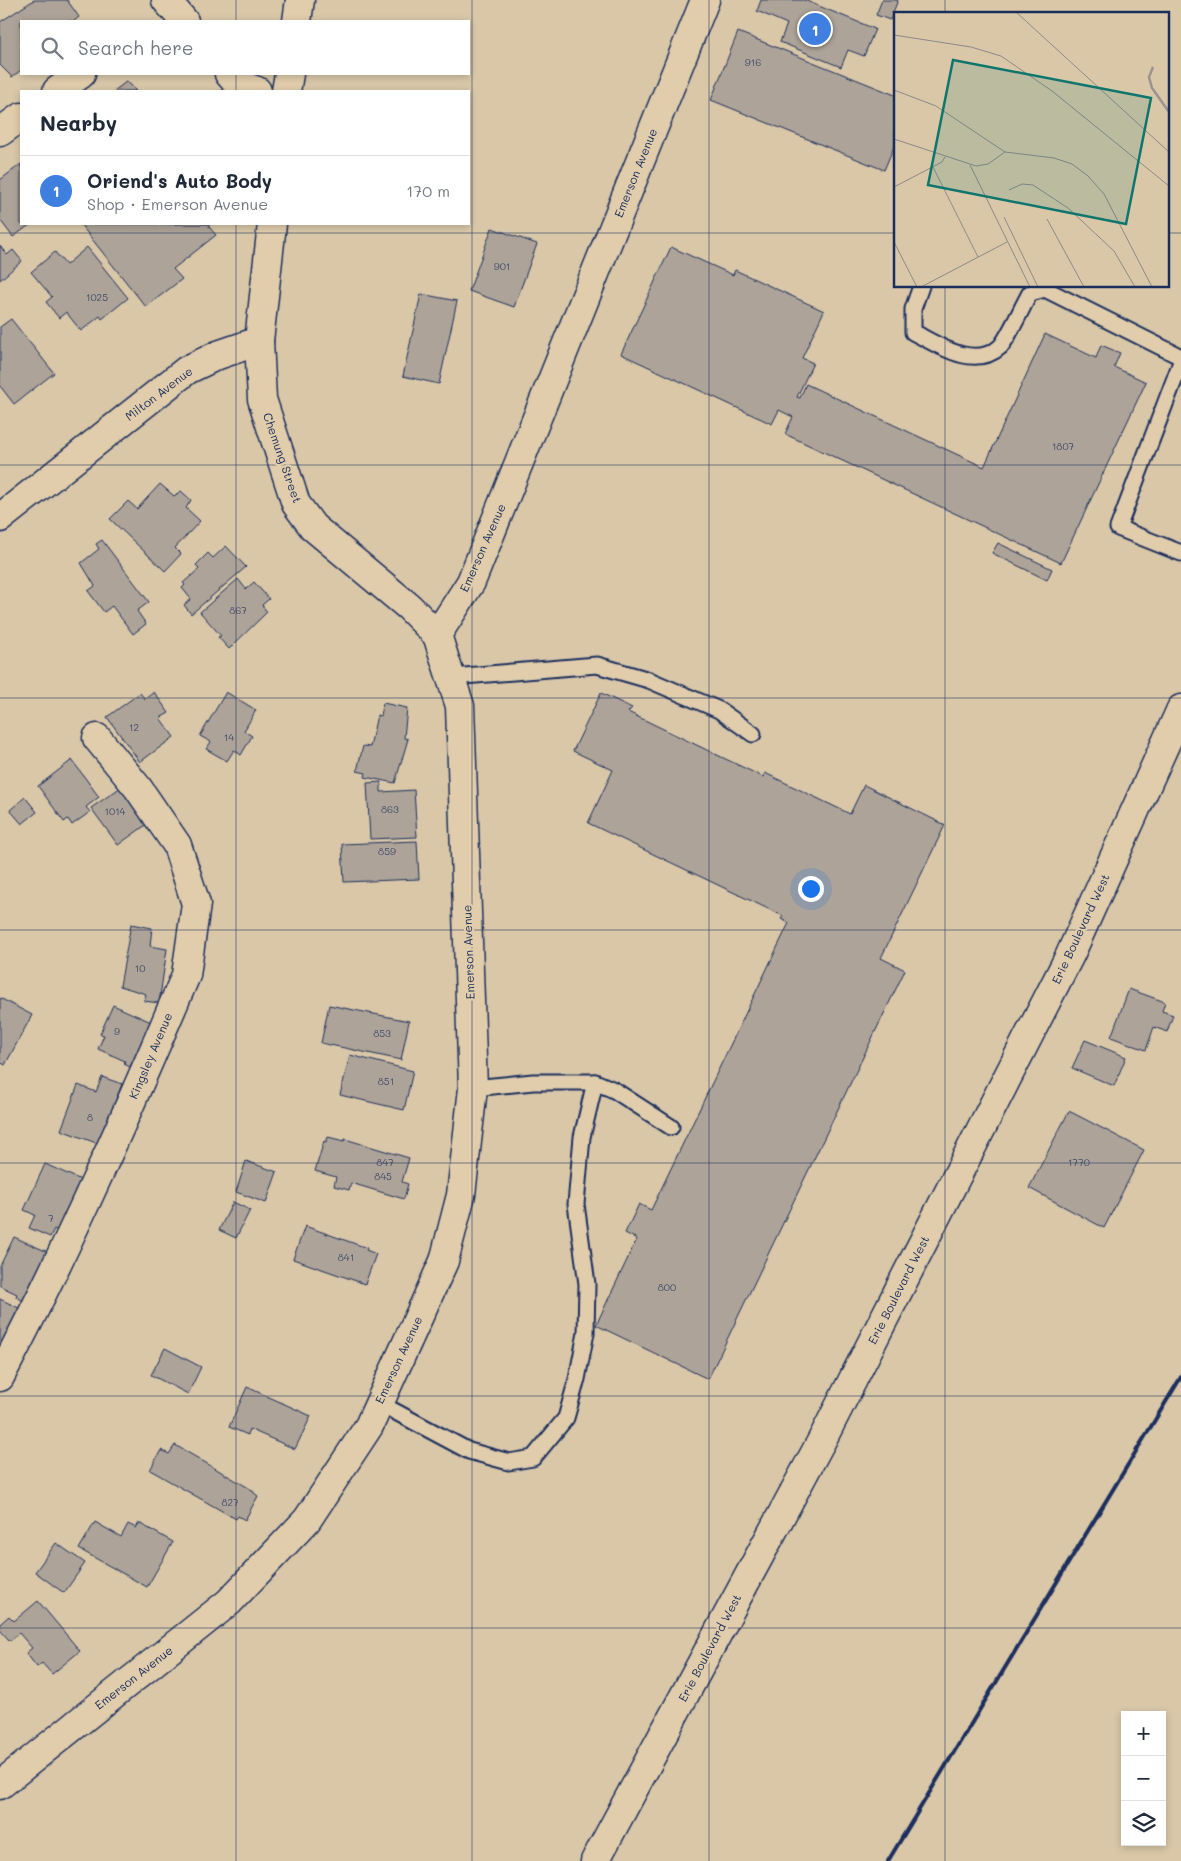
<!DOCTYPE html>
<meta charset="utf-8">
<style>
:root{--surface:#fff;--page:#f2f2f3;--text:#1f2937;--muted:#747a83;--line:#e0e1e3;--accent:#0b8043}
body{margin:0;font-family:Mali,sans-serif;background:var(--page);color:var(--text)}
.controls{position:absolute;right:15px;bottom:15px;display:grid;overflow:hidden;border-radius:0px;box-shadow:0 2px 8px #0003}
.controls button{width:45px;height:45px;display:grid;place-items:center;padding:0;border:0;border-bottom:1px solid var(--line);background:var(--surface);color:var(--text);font:25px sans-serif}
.you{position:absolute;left:810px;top:888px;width:18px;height:18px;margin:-12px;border:4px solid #fff;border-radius:50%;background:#1a73e8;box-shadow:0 0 0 8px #1a73e833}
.badge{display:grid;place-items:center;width:32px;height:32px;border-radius:50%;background:var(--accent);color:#fff;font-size:16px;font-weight:700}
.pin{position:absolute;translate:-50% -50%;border:2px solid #fff;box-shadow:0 1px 5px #0006}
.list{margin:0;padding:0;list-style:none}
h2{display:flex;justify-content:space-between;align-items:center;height:65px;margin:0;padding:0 20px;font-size:21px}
h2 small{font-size:16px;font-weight:400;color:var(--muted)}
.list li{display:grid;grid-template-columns:32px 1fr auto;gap:15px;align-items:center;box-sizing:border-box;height:70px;padding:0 20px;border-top:1px solid var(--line)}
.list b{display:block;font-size:19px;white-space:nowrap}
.list p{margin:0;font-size:16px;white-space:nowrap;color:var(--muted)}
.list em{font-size:16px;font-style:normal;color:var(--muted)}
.icon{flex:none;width:28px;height:28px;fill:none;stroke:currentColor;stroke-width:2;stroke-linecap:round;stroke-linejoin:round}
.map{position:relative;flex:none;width:1181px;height:1861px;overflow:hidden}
.search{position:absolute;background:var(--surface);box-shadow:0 2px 8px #0003;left:20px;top:20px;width:450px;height:55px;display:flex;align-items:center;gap:12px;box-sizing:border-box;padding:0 18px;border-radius:0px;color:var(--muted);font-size:19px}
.panel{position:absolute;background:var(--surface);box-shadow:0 2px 8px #0003;left:20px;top:90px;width:450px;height:135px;border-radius:0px}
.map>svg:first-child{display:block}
</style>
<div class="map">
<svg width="1181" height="1861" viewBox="0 0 1181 1861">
<rect width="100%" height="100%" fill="#d9c7a8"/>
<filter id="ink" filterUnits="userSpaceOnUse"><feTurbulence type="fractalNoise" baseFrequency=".02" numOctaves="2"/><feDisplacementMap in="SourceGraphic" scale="10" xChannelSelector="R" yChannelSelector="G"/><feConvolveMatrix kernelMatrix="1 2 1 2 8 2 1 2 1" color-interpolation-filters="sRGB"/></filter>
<g filter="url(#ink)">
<!-- building -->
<g fill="#ada398" stroke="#1b2f5e">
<polygon points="34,0 67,0 79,17 74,21 21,21 21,70 12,77 0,65 0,22"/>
<polygon points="761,0 804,0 875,29 864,56 848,50 841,67 780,42 787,24 757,11"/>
<polygon points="882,0 898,0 890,20 876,15"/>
<polygon points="738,32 895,95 895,144 884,170 711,100"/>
<polygon points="127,81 136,91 114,91"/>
<polygon points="21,164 21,224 31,224 13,237 0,220 0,180"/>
<polygon points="80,224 209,224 209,227 216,235 173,269 182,279 146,307"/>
<polygon points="492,228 537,244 514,307 469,291"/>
<polygon points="0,246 7,255 13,250 22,261 0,280"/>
<polygon points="87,247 128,298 102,319 100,316 81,331 66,312 59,318 46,302 52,297 31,272 55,252 66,265"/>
<polygon points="671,247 733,275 735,270 824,311 802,358 813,363 797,397 800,398 806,384 984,467 1045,334 1096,358 1101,345 1120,353 1114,367 1146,382 1061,563 785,434 793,417 779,410 772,424 621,354"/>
<polygon points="421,294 457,301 439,384 403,376"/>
<polygon points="11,319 54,373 14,404 0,386 0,327"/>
<polygon points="160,484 174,496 181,491 191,500 186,508 200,521 175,548 181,554 165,571 110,519 128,501 137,509"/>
<polygon points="102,540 149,602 137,611 146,624 133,634 112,606 104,612 88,591 95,586 81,563 99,549 96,544"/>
<polygon points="998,543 1052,569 1047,580 992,553"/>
<polygon points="226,546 246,567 191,614 184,605 191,599 182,588 185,585 183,583 199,569 196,565 208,553 213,558"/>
<polygon points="238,579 246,589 254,582 269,599 262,605 267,612 229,649 218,637 221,636 200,612"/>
<polygon points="154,692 169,713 160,718 174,737 140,762 107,717 140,693 145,699"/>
<polygon points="226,692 256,710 244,731 252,736 241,755 234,750 227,761 206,749 211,742 200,736"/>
<polygon points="601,693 632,708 628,712 763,777 765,773 850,814 864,785 945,825 881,958 905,970 708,1379 596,1325 637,1239 625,1233 639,1204 651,1210 789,923 781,919 783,916 588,823 613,770 573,751"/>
<polygon points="383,703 407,708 404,738 408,739 395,783 365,777 366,773 357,771 363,746 370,747 377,715 381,716"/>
<polygon points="72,760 99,797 86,807 90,812 72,825 68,819 64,822 38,786"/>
<polygon points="381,782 381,792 414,790 417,837 370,839 367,783"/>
<polygon points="124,785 150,822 118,845 91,808"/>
<polygon points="25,797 37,812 22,824 10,810"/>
<polygon points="417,841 419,879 344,882 342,844"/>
<polygon points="131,924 152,928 150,946 167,949 159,1003 144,1001 146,994 120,986"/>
<polygon points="1129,989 1165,1002 1162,1011 1173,1015 1167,1032 1154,1027 1146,1050 1111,1037"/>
<polygon points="0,998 32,1015 5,1065 0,1062"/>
<polygon points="113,1005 151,1022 130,1067 124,1064 125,1061 98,1049 104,1035 100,1034"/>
<polygon points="329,1005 409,1021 401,1060 321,1043"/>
<polygon points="1085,1040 1126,1057 1114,1086 1072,1068"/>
<polygon points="350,1055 413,1071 404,1110 340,1095"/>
<polygon points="102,1077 122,1084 99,1144 61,1130 78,1085 96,1092"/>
<polygon points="1069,1111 1144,1150 1104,1228 1029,1188"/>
<polygon points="328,1137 344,1141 345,1139 409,1158 402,1182 408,1184 404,1199 351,1183 349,1190 334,1186 336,1177 315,1171 324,1141 326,1142"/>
<polygon points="246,1161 277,1172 266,1203 236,1192"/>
<polygon points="45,1164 81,1180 58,1231 54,1229 50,1237 29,1228 35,1215 24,1210"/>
<polygon points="233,1202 250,1210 236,1238 219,1230"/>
<polygon points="305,1226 367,1248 366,1250 376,1254 365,1284 293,1259"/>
<polygon points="14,1237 50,1253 26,1302 16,1297 17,1294 0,1286 0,1266"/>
<polygon points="0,1299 23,1310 0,1353"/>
<polygon points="165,1348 201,1367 188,1394 151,1375"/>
<polygon points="247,1387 311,1416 295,1449 249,1429 248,1435 229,1427"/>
<polygon points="175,1445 254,1491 253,1492 258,1496 245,1520 238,1516 236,1519 150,1470 161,1450 169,1454"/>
<polygon points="95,1522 121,1537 128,1524 136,1528 139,1523 173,1542 147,1587 79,1549"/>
<polygon points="56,1543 85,1563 64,1593 35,1572"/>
<polygon points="38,1601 80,1651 52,1674 42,1663 37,1667 26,1653 32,1648 19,1633 10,1641 0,1630 0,1624 9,1616 14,1621"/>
</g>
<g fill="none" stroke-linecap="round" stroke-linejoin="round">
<!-- service casing -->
<g stroke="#1b2f5e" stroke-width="19">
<g id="service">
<path d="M 921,286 L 913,309 L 913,332 C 938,345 974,370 1000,347 C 1008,339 1023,305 1030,293 L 1045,289 L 1181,357"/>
<polyline points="1181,362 1118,528 1181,553"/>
<polyline points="452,677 597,665 649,680 719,710 753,734"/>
<polyline points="473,1088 533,1082 595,1082 614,1090 671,1127"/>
<polyline points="379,1403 469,1451 509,1462 533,1458 566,1418 577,1379 586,1333 587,1284 576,1204 582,1137 595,1082"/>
</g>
</g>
<!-- minor casing -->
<g stroke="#1b2f5e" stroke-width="31">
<g id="minor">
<polyline points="166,0 184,21"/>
<polyline points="229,74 238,84 257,91"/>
<polyline points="57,91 81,74"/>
<polyline points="0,132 21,117"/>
<polyline points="437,635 471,582 705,0"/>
<path d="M 0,1377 C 69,1246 128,1111 186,975 L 196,904 L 177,845 L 138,788 L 97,738"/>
</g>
</g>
<!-- tertiary casing -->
<g stroke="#1b2f5e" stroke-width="31">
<g id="tertiary">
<polyline points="297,21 300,0"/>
<polyline points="286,91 289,74"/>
<polyline points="0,518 187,370 218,355 259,341"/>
<polyline points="0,1785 229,1602 307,1520 369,1426 444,1261 461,1195 473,1088 460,706 437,635 409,607 313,527 296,504 262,399 259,341 272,224"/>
</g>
</g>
<!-- secondary casing -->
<g stroke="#1b2f5e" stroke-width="31">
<polyline id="secondary" points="595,1861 823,1438 1070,955 1181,709"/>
</g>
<!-- service -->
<use href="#service" stroke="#e1cdab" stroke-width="15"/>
<!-- minor -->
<use href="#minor" stroke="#e1cdab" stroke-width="28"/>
<!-- tertiary -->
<use href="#tertiary" stroke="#e1cdab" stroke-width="28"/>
<!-- secondary -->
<use href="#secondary" stroke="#e1cdab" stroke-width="28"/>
<!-- rail -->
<polyline stroke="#1b2f5e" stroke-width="4" points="888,1861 1181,1377"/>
</g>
</g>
<!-- grid -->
<path fill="none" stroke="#1b2f5e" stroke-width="1" stroke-opacity="0.55" d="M 236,0 L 236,21M 472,0 L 472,1861M 709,0 L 709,1861M 945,0 L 945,14M 236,74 L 236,91M 236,224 L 236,1861M 0,233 L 895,233M 1167,233 L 1181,233M 945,286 L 945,1861M 0,465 L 1181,465M 0,698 L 1181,698M 0,930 L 1181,930M 0,1163 L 1181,1163M 0,1396 L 1181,1396M 0,1628 L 1181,1628"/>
<g text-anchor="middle" stroke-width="4.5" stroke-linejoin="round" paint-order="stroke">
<!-- number labels -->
<g font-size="10" fill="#404c6c">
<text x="753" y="66">916</text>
<text x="502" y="270">901</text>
<text x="97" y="301">1025</text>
<text x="1063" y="450">1807</text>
<text x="238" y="614">867</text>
<text x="134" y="731">12</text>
<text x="229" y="741">14</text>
<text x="390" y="813">863</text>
<text x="115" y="815">1014</text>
<text x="387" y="855">859</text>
<text x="140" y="972">10</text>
<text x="117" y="1035">9</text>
<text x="382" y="1037">853</text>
<text x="386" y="1085">851</text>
<text x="90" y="1121">8</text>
<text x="385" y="1166">847</text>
<text x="1079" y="1166">1770</text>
<text x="383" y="1180">845</text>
<text x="51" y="1222">7</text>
<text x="346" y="1261">841</text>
<text x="667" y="1291">800</text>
<text x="230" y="1506">827</text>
</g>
<!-- street labels -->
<g font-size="12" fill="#1b2f5e" stroke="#e1cdab">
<text transform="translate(636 173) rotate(-68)" y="4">Emerson Avenue</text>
<text transform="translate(159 394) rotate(-37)" y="4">Milton Avenue</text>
<text transform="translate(282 458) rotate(71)" y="4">Chemung Street</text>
<text transform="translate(483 548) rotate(-66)" y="4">Emerson Avenue</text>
<text transform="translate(1081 929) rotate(-65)" y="4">Erie Boulevard West</text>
<text transform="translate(469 952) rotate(-92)" y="4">Emerson Avenue</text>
<text transform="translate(151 1056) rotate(-67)" y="4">Kingsley Avenue</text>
<text transform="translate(899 1290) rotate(-63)" y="4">Erie Boulevard West</text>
<text transform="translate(399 1360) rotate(-65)" y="4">Emerson Avenue</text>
<text transform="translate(710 1648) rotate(-62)" y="4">Erie Boulevard West</text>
<text transform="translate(134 1678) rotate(-38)" y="4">Emerson Avenue</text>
</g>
</g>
<!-- overview -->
<g transform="translate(894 12)">
<rect width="275" height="275" fill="#d9c7a8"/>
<path fill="none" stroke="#98948f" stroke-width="2.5" d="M 259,55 L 255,65 L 258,76 L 275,100"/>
<path fill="none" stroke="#8d8a8a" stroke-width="1" d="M 122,0 L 275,140M 0,23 L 77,35 L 107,44 L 158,79 L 275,174M 0,78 L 42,94 L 111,140 L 160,146 L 178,152 L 194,164 L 210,182 L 258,275M 0,127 L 82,154 L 94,152 L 111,140M 76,153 L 136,275M 39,155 L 84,245M 0,175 L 48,150 L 51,145M 115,178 L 128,172 L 139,173 L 174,196 L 220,239 L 241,275M 110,205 L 144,275M 153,207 L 190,275M 0,230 L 23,275M 27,275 L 113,230"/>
<path fill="#0f766e" fill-opacity="0.15" stroke="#0f766e" stroke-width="2.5" d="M 59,48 L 257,86 L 232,212 L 34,173 Z"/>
<rect width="275" height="275" fill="none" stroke="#1b2f5e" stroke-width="2.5"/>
</g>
</svg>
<div class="controls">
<button>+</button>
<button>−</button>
<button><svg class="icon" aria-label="layers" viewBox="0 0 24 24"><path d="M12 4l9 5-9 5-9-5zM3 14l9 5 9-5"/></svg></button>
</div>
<div class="you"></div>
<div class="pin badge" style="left:815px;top:29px;background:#3f7fe0">1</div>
<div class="search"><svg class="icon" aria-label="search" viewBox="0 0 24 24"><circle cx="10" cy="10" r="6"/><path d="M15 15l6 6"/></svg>Search here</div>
<section class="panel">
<h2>Nearby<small></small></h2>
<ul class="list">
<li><span class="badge" style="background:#3f7fe0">1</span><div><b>Oriend's Auto Body</b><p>Shop · Emerson Avenue</p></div><em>170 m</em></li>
</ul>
</section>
</div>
